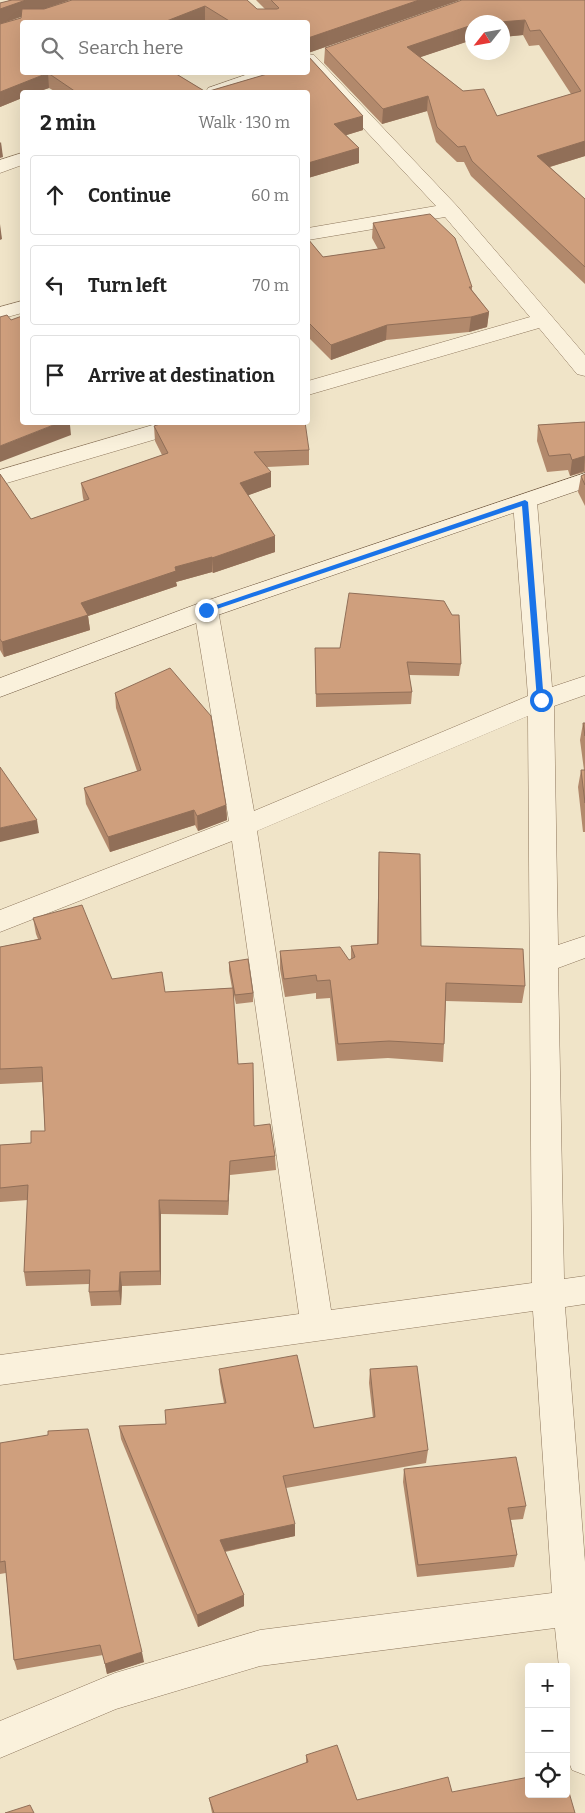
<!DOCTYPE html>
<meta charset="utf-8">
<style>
:root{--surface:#fff;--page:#f6f6f6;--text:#222;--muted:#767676;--line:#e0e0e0}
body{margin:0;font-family:Bitter,serif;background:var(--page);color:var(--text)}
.controls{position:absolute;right:15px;bottom:15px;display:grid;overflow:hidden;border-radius:5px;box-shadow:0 5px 20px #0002}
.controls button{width:45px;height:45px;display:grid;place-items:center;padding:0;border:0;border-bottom:1px solid var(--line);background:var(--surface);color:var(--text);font:25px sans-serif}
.compass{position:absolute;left:465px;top:15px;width:45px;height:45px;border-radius:50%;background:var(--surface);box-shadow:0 5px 20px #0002;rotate:239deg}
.stop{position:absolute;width:15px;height:15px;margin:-11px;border:4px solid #1a73e8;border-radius:50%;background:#fff}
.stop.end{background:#1a73e8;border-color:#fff;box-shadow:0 1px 5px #0008}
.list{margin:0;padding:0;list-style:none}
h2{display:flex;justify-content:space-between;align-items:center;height:65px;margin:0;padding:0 20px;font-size:21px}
h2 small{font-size:16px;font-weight:400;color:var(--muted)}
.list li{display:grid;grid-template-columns:32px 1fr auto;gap:15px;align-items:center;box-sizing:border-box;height:80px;margin:0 10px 10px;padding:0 10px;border:1px solid var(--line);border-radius:5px}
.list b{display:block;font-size:19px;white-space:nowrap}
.list em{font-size:16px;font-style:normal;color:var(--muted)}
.icon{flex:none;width:28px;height:28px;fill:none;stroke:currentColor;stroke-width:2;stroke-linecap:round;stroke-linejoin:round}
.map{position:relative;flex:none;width:585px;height:1813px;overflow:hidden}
.search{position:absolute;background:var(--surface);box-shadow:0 5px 20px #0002;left:20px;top:20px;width:290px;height:55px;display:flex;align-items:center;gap:12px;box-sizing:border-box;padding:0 18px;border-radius:5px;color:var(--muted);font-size:19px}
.panel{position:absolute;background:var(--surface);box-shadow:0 5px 20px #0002;left:20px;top:90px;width:290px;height:335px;border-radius:5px}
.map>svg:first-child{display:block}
</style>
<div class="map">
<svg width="585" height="1813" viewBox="0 0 585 1813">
<rect width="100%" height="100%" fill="#f0e4c8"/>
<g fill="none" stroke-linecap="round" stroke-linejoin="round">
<!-- street casing -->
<g stroke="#8d765c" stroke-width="1">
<g id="street">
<polygon points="308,54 314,55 457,206 585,355 585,376 577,374 539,328 308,395 308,381 530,317 445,217 308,240 308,228 436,206 308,69"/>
<polygon points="254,72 282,72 279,76 231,92 206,92 208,88"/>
<polygon points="22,153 22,165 0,173 0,160"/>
<polygon points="22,301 22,313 0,319 0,307"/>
<polygon points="163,422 200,422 197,427 0,485 0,470"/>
<path d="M 525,495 L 533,497 L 537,502 L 552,687 L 585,676 L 585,695 L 554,706 L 558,945 L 585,936 L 585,958 L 558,968 L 564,1279 L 585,1276 L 585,1304 L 565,1307 L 585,1562 L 585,1775 L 572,1770 L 567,1757 L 566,1667 L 559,1667 L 555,1628 L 260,1666 L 116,1709 L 0,1758 L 0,1721 L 115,1673 L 260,1630 L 552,1593 L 533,1311 L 0,1385 L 0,1355 L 299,1314 L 232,841 L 0,932 L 0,910 L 229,821 L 194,610 L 197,604 L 206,602 L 215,604 L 218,610 L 254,811 L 528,696 L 513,502 L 517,497 ZM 528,716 L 532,1283 L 331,1310 L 257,831 Z"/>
</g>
</g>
<!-- secondary casing -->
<g stroke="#6f573f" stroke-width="1">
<polygon id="secondary" points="585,473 585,488 215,616 0,697 0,678 197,604"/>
</g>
<!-- street -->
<use href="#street" fill="#faf1dc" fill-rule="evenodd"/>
<!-- secondary -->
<use href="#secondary" fill="#faf1dc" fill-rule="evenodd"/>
</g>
<!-- wall -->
<g fill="#b2896c" fill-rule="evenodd">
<path d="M 8,0 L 70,0 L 43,9 L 72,0 L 247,0 L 257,9 L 265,9 L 256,0 L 460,0 L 308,53 L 308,22 L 208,22 L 205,21 L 201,22 L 22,22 L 22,72 L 173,72 L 206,92 L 274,72 L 308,72 L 308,56 L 363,116 L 363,130 L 346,135 L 359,148 L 359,163 L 308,178 L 308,92 L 56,92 L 49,88 L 37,92 L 22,92 L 22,98 L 0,107 L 0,3 L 9,1 ZM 21,17 L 21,18 L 1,24 Z"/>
<path d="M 585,0 L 585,156 L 550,167 L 585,199 L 585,284 L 471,176 L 464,162 L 457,162 L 436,142 L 427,111 L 382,124 L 324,63 L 325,48 ZM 472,22 L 502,22 L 502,37 L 523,35 L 529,46 L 539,45 L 571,94 L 497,116 L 463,91 L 420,57 L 472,40 Z"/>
<polygon points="373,223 472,287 472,290 489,312 487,327 469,332 386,340 331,360 308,337 308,239 323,257 378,249 372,238"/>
<polygon points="585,422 585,472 570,476 568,470 547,472 537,441 538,425"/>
<polygon points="154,426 309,450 309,465 267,467 271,487 248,495 275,536 275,552 213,573 212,572 176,582 177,586 88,616 90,630 4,657 0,650 0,474 31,519 84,501 83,498 81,483 162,455 155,441"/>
<polygon points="585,474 585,506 578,492 581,476"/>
<polygon points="315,648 461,664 459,676 409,675 412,692 411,704 316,707"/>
<polygon points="115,693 226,805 227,820 198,831 195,825 110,852 86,804 84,788 137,771 116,708"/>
<polygon points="583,723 585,723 585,832 583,832 578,787 581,770 584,770 580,740"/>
<polygon points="379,852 421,946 525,986 522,1003 446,1001 444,1044 443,1062 388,1058 337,1061 330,998 316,999 316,993 285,997 280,969 280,951 349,960 351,960 351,946 377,944"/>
<polygon points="33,918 112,979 165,992 232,988 229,971 229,962 253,993 253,1002 236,1004 233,991 238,1064 254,1126 275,1156 276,1170 230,1175 228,1215 161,1214 161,1285 122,1286 121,1305 91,1306 89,1292 89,1284 26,1286 24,1272 28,1200 0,1202 0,1145 31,1143 45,1131 42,1082 0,1084 0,947 38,939 36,934"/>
<polygon points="219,1369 314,1428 373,1418 369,1383 370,1369 428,1450 426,1463 286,1488 295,1536 225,1552 244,1595 244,1606 198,1627 121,1439 119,1426 166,1424 224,1403 220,1382"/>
<polygon points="0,1443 144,1662 107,1674 103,1655 17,1670 14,1660 6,1573 0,1574"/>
<polygon points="404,1469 526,1506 523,1519 511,1520 517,1555 514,1567 417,1577 403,1482"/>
<polygon points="306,1755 357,1800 452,1792 575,1813 212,1813 209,1798 306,1763"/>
</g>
<!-- shaded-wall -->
<g fill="#916f58">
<polygon points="26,0 70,0 0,24 0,9"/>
<polygon points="419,0 460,0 308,53 308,38"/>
<polygon points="205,6 205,21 201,22 164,22"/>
<polygon points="525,20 523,35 502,37 502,22"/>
<polygon points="472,25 472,40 406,62 407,47"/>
<polygon points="48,73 49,88 37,92 22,92 22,98 0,107 0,92"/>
<polygon points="428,96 427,111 382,124 383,109"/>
<polygon points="363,116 363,130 334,139 334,124"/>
<polygon points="585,141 585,156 536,171 537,156"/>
<polygon points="1,142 3,157 0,158 0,143"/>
<polygon points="359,148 359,163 308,178 308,163"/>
<polygon points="0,224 2,239 0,240"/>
<polygon points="489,312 487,327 469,332 471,317"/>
<polygon points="387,325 386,340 331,360 331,345"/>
<polygon points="61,422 77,422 70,425 71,435 0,462 0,446"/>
<polygon points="146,422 155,422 146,425"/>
<polygon points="585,456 584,471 570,476 572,460"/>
<polygon points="271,472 271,487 241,498 240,483"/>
<polygon points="275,536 275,552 213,573 212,558"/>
<polygon points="212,557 212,572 176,582 177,586 88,616 90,630 4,657 2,642 81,603 175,567"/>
<polygon points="226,805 227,820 198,831 197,816"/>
<polygon points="194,810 195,825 110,852 108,837"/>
<polygon points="37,820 39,833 0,842 0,828"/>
<polygon points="230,1161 230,1175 228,1215 228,1201"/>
<polygon points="159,1200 161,1214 161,1285 160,1271"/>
<polygon points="120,1272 122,1286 121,1305 119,1291"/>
<polygon points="295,1524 295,1536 221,1552 220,1540"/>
<polygon points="244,1595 244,1606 198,1627 197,1615"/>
<polygon points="142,1652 144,1662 107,1674 105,1664"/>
</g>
<!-- building -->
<g fill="#cf9f7d" stroke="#916f58" fill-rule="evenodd">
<polygon points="12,0 26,0 0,9 0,3"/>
<polygon points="72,0 247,0 257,9 277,9 279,8 271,0 419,0 308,38 308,22 231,22 205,6 164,22 22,22 22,72 173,72 206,92 274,72 308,72 308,56 363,116 334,124 359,148 308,163 308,92 76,92 48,73 0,92 0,24 21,18 22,9 44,9"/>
<path d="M 462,0 L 585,0 L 585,141 L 537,156 L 585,199 L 585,267 L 472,161 L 465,146 L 458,147 L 437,127 L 428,96 L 383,109 L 325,48 ZM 525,20 L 530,31 L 540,30 L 581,91 L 497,116 L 484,89 L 463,91 L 407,47 L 472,25 L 472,22 L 500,22 Z"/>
<polygon points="430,214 455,238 472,287 469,287 489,312 471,317 387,325 331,345 308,322 308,239 323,257 385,248 373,223"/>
<polygon points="7,315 11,320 22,316 22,422 61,422 0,446 0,317"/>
<polygon points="166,422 305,422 309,450 254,452 271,472 240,483 275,536 212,558 212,557 175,567 176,571 81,603 88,615 2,642 0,639 0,474 31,519 89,499 81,483 168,453 154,426"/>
<polygon points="585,422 585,456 572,460 570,454 549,456 538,425"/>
<polygon points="585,474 585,485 581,476"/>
<polygon points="349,593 444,601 452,615 459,615 461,664 407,662 412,692 316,694 315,648 340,648"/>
<polygon points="170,668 211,716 226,805 197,816 194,810 108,837 84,788 141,770 115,693"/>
<polygon points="583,723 585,723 585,736"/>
<polygon points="0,767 37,820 0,828"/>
<polygon points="581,770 585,770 585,803"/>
<polygon points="379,852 420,854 421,946 523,949 525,986 446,983 444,1044 389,1041 338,1044 330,980 317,981 316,975 284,979 280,951 340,947 349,960 355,957 351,946 378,944"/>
<polygon points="82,905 112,979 162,972 165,992 233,988 238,1064 253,1063 254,1126 270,1124 275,1156 230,1161 228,1201 159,1200 160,1271 120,1272 119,1291 89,1292 90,1270 24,1272 28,1185 0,1188 0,1145 31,1143 31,1131 45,1131 42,1067 0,1069 0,947 41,939 33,918"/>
<polygon points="248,959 253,993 235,995 229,962"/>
<polygon points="297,1355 314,1428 375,1417 370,1369 417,1366 428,1450 283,1476 295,1524 220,1540 244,1595 197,1615 119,1426 166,1424 165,1410 226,1403 219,1369"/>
<polygon points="88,1429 142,1652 105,1664 100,1645 14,1660 5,1561 0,1562 0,1443 48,1435 48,1431"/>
<polygon points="516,1457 526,1506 508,1508 517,1555 418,1565 404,1469"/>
<polygon points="337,1745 357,1800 448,1777 452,1792 529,1777 529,1794 566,1794 566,1782 575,1813 214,1813 209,1798 308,1762 306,1755"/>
<polygon points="30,1805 34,1813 5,1813"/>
</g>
<!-- route -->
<polygon fill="#1a73e8" points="525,500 528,502 544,702 537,700 522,506 208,612 202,610"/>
</svg>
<div class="controls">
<button>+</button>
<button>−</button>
<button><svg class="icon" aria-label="locate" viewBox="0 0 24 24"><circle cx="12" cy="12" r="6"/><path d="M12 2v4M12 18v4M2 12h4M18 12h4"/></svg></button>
</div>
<svg class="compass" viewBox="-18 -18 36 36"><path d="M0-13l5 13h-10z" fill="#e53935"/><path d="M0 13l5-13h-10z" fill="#767676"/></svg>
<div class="stop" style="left:541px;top:700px"></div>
<div class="stop end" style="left:206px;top:610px"></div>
<div class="search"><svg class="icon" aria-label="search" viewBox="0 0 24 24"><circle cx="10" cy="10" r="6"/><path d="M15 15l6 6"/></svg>Search here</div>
<section class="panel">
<h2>2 min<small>Walk · 130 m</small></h2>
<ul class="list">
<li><svg class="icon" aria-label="ahead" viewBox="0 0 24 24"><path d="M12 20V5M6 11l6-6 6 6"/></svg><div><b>Continue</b></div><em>60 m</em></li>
<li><svg class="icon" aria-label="left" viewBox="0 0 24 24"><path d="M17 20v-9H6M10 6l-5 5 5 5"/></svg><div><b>Turn left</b></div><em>70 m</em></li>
<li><svg class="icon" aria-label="arrive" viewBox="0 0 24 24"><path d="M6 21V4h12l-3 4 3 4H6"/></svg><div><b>Arrive at destination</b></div></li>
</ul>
</section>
</div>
